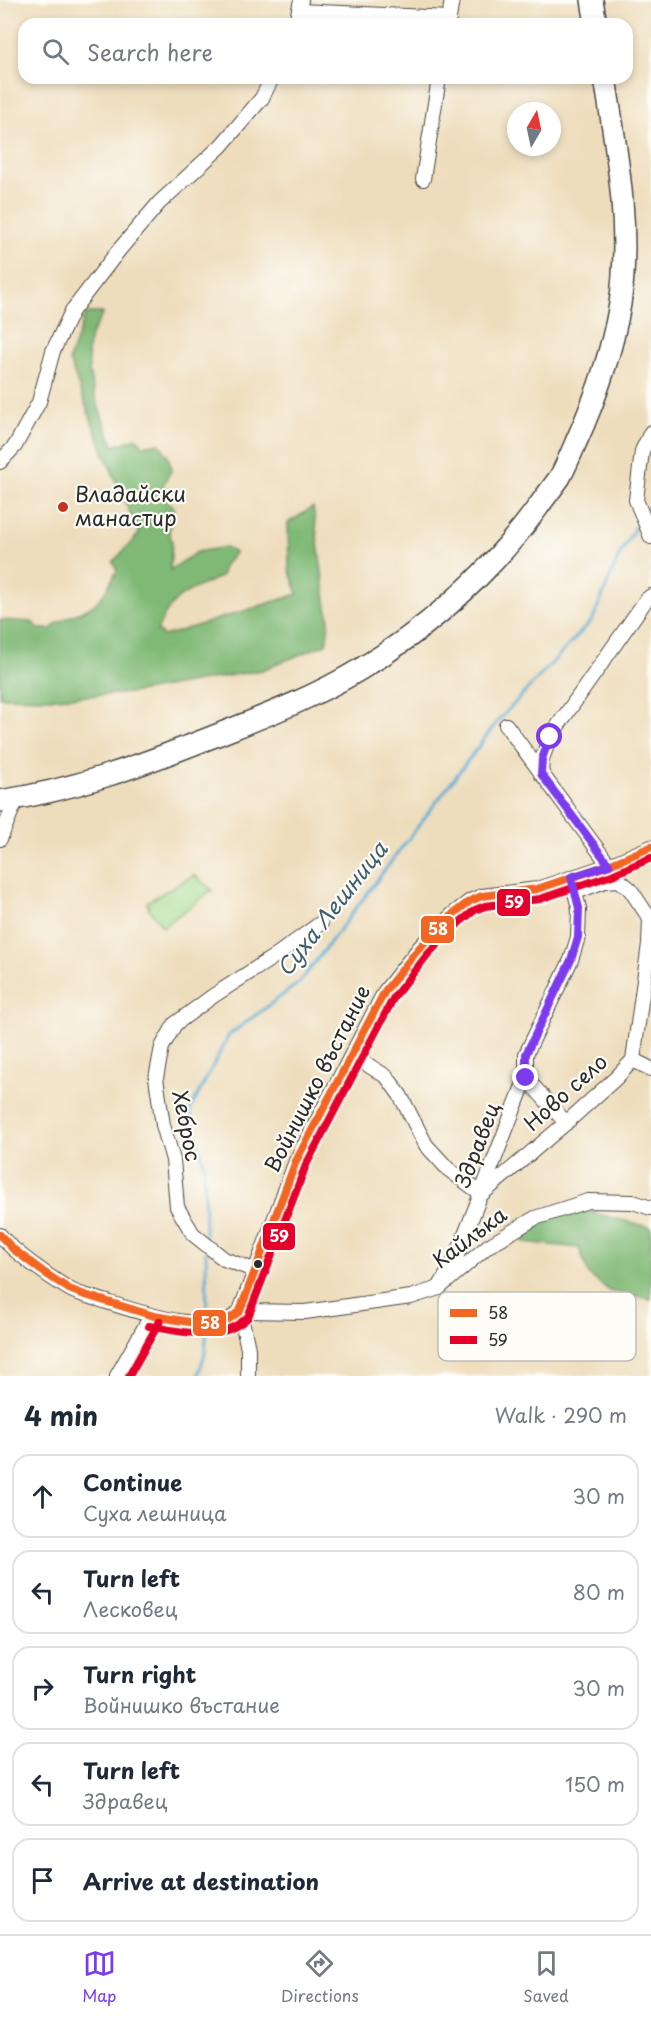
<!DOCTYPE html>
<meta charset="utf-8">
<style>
:root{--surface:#fff;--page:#f2f2f3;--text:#1f2937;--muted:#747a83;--line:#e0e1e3;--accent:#7c3aed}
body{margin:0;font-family:"Playpen Sans",sans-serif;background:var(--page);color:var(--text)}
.compass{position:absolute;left:507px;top:102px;width:54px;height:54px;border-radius:50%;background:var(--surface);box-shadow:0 3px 9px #0003;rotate:9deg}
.stop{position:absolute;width:18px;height:18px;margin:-14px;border:4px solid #7c3aed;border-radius:50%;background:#fff}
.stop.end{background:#7c3aed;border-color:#fff;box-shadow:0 2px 6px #0008}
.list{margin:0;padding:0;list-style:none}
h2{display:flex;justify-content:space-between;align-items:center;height:78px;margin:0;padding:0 24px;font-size:26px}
h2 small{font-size:20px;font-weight:400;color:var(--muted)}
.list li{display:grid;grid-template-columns:39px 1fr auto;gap:18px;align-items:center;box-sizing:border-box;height:84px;margin:0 12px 12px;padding:0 12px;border:2px solid var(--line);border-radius:18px}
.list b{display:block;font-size:22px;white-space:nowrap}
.list p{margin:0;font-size:20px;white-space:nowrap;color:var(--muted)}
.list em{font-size:20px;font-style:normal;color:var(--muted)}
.icon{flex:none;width:33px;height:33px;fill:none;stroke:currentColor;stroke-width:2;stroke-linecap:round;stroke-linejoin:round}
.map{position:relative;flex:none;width:651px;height:1376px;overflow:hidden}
.search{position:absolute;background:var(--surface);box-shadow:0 3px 9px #0003;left:18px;right:18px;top:18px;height:66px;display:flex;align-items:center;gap:15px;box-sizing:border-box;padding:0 21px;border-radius:18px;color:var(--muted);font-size:22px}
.sheet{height:558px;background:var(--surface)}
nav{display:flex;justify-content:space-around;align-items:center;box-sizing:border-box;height:84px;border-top:2px solid var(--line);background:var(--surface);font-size:16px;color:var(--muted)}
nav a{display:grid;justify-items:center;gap:3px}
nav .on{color:var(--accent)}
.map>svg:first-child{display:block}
</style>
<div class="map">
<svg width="651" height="1376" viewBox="0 0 651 1376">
<rect width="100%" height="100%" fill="#fdfcf7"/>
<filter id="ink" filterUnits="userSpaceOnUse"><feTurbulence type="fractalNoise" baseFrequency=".0167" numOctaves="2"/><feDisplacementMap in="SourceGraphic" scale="12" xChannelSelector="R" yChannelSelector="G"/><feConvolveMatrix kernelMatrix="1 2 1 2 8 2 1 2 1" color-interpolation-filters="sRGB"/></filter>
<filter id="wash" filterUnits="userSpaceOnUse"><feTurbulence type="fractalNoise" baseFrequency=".008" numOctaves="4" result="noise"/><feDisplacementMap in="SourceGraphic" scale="24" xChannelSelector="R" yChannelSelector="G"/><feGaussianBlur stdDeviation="1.35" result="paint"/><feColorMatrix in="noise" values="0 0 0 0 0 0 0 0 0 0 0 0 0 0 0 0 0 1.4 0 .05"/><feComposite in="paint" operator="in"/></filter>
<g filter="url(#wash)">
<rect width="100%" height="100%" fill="#eeddbc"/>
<!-- green -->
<polygon fill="#a1d98a" stroke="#66825a" stroke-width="1.5" points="194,875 212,890 163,927 149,909 147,902"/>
<!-- forest -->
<g fill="#80b976" stroke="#567250" stroke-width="1.5">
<path d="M 86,313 L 103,313 C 99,322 90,333 89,342 C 84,377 101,415 114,446 L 137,438 L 143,446 L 159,443 L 167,454 L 172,469 L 163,485 L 166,499 L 174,508 L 169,532 L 172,542 L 170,570 L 197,552 L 226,547 L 235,553 L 223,567 L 222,576 C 187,593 173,592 157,631 L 164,636 L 298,594 L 289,569 L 288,523 L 313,507 L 329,622 L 326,644 L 262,670 L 131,693 L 55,698 L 0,697 L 0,620 L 32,622 L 39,629 L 51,629 C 61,618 76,615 89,608 C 102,601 111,582 117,570 L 113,562 L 139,534 L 102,449 L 69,360 Z"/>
<polygon points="569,1207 651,1227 651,1299 610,1291 589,1275 579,1248 524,1242 519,1228"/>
</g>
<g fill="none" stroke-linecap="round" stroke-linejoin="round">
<!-- stream -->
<g stroke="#56abd2" stroke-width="3">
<polyline points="645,513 651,505"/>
<polyline points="205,1238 204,1165 190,1110 229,1035 300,982 497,722 593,619 618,558 639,521"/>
<polyline points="206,1251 207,1319"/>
<polyline points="198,1376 205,1353 207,1326"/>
</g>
</g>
</g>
<g filter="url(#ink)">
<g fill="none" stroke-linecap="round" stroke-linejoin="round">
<!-- minor casing -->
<g stroke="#484641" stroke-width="16">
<g id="minor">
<polyline points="299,11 449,18"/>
<polyline points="296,24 301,0"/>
<polyline points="448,24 452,0"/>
<polyline points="423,179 439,78"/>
<polyline points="651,432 642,451 636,500 651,537"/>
<polyline points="0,462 15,446 39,402 53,351 72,311 119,250 159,203 221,146 262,98 272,78"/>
<polyline points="506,725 609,865"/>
<polyline points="541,774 542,759 550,737 646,600 651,596"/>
<polyline points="0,839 17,798"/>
<polyline points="352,1055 387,1077 400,1095 426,1145 448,1169 482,1194 566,1123 616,1078 633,1060 649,944 650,919 630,889 619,880 605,881 576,892"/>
<polyline points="633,1060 651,1069"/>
<polyline points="526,1078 566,1123"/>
<path d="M 0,1235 C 12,1251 51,1278 69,1289 C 79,1295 93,1297 104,1301 C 133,1310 217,1340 240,1311 L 296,1161 L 385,991 L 420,947 L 453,914 L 470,901 L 482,896 L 537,889 L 609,865 L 651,847"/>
<polyline points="254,1270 224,1259 193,1234 177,1207 173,1160 163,1125 156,1078 162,1047 175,1024 213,996 275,956 321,923"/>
<polyline points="439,1288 456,1258 526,1078 526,1054 571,960 578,937 579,908 573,885"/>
<polyline points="240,1311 305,1312 411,1297 439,1288 488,1246 535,1218 588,1201 633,1202 651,1208"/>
<polyline points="240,1311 248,1349 248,1376"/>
<polyline points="117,1376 151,1316"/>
</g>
</g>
<!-- highway casing -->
<g stroke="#484641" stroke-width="24">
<g id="highway">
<polyline points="592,0 596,24"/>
<path d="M 0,801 C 75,790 141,765 212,737 C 262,717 313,698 359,670 C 429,628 490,573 538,507 C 545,497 553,487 560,477 C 566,466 571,454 576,442 C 596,398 612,351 620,304 C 631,228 617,153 605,78"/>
</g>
</g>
<!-- minor -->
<use href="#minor" stroke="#fff" stroke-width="14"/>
<!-- highway -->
<use href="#highway" stroke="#fff" stroke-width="21"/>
<!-- bus-1 casing -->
<g stroke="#fdfcf7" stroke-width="12">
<polyline id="bus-1" points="0,1235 13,1249 42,1271 69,1289 82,1294 154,1316 195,1323 213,1323 229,1319 240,1311 296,1161 385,991 420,947 453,914 470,901 482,896 537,889 609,865 651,847"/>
</g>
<!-- bus-2 casing -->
<g stroke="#fdfcf7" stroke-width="12">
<g id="bus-2">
<path d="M 149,1326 C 182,1332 221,1343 248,1317 L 306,1165 L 394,997 L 428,954 L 460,922 L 475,910 L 485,906 L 540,899 L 612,875 L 651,858"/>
<polyline points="129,1376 160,1321"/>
</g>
</g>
<!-- bus-1 -->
<use href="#bus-1" stroke="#f26522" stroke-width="8"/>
<!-- bus-2 -->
<use href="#bus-2" stroke="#e4002b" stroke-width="8"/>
</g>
</g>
<g fill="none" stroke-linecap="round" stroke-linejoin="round" filter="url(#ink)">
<!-- route -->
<polyline stroke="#7c3aed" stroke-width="8" points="526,1078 526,1054 571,960 578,937 579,908 571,877 609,865 541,774 542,759 550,737"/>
</g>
<!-- markers -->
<circle fill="#c8321e" stroke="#fdfcf7" stroke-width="2" cx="63" cy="507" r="6"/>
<circle fill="#2b2b2b" stroke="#fdfcf7" stroke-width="2" cx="258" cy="1264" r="5"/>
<g text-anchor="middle" stroke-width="4.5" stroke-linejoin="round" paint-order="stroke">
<!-- poi labels -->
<g font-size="21" fill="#2b2b2b" stroke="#fdfcf7" text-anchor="start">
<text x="75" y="502">Владайски<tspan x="75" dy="24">манастир</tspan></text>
</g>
<!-- street labels -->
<g font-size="21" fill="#2b2b2b" stroke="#fdfcf7">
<text transform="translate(318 1079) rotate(-63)" y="7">Войнишко въстание</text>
<text transform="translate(566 1093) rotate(-42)" y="7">Ново село</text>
<text transform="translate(186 1126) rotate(79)" y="7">Хеброс</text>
<text transform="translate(478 1145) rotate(-69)" y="7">Здравец</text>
<text transform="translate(470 1238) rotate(-37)" y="7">Кайлъка</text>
</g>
<!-- water labels -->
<g font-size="22" font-style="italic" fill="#3c5e6e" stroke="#fdfcf7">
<text transform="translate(332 909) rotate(-52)" y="8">Суха Лешница</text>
</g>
</g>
<!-- legend -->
<rect x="438" y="1292" width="198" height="69" rx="9" fill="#fdfcf7" stroke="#bebdba" stroke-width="1.5"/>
<rect x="450" y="1309" width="27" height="8" fill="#f26522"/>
<rect x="450" y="1336" width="27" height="8" fill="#e4002b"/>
<g font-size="16" fill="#2b2b2b">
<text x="488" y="1319">58</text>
<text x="488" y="1346">59</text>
</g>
<g stroke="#fdfcf7" stroke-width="2">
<rect x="496" y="888" width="35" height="29" rx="6" fill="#e4002b"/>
<rect x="420" y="915" width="35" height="29" rx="6" fill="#f26522"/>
<rect x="262" y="1222" width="34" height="29" rx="6" fill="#e4002b"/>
<rect x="192" y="1309" width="35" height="28" rx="6" fill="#f26522"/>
</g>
<g font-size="16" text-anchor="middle" font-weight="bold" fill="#fff">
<text x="514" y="908">59</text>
<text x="438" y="935">58</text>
<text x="279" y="1242">59</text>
<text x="210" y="1329">58</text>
</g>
</svg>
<svg class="compass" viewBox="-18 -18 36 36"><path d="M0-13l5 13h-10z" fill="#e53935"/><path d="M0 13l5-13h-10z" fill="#747a83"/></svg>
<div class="stop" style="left:550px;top:737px"></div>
<div class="stop end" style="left:526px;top:1078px"></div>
<div class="search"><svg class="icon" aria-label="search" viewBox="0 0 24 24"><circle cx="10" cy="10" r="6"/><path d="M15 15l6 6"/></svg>Search here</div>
</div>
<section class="sheet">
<h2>4 min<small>Walk · 290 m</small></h2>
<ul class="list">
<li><svg class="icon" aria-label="ahead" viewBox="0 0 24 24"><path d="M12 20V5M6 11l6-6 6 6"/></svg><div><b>Continue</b><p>Суха лешница</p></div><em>30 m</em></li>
<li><svg class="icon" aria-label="left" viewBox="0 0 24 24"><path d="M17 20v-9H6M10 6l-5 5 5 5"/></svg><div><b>Turn left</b><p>Лесковец</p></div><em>80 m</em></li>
<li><svg class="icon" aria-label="right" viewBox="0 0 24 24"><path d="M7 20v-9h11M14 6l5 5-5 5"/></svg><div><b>Turn right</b><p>Войнишко въстание</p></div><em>30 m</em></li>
<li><svg class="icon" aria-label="left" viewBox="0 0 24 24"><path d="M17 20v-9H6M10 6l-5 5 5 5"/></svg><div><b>Turn left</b><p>Здравец</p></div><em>150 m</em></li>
<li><svg class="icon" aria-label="arrive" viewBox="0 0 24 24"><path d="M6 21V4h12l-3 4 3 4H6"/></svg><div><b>Arrive at destination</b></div></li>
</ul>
</section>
<nav>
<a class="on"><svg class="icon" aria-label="map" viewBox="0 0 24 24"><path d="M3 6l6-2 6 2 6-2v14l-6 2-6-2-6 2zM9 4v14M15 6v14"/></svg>Map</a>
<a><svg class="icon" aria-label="directions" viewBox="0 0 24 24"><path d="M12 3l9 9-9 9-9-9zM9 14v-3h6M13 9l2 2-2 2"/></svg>Directions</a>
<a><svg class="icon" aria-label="saved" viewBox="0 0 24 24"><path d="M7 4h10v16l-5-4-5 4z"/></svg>Saved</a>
</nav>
